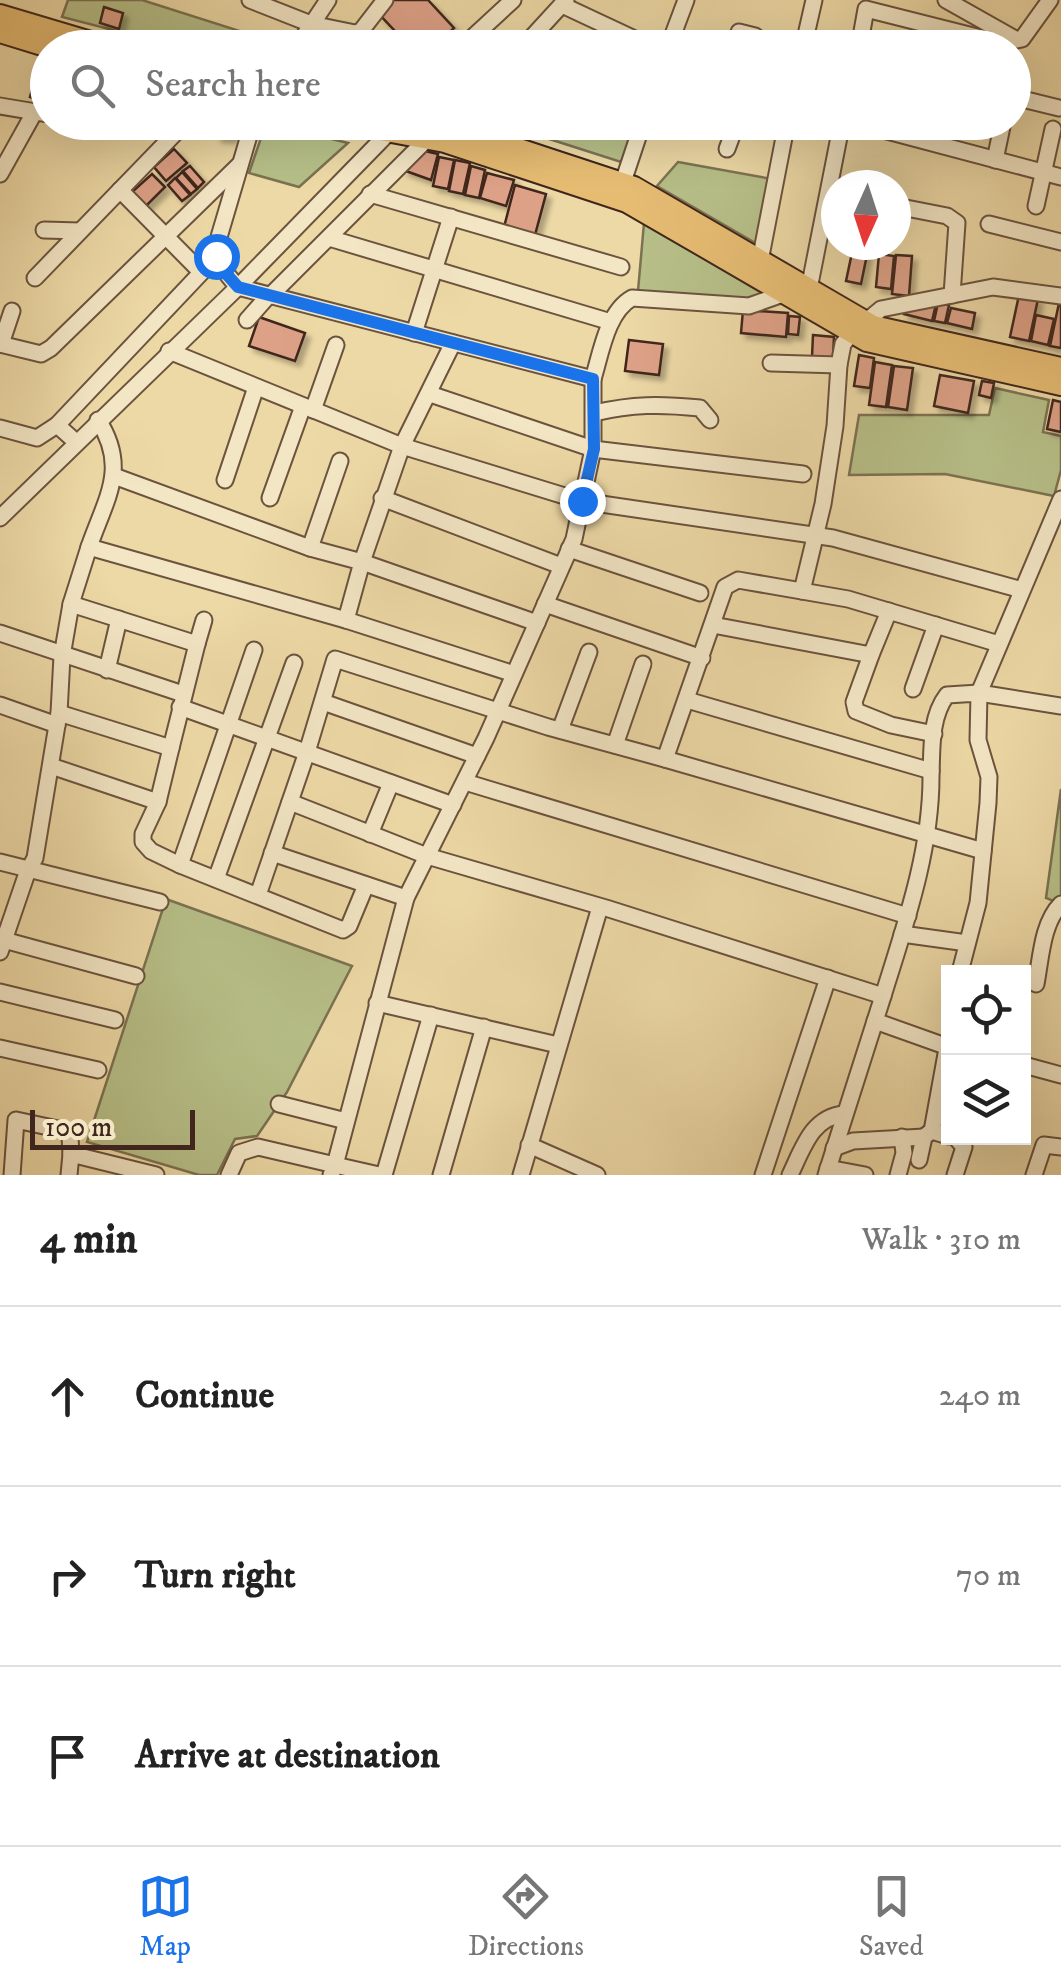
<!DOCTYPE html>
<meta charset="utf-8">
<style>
:root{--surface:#fff;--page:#f2f2f2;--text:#222;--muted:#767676;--line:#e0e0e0;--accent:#1a73e8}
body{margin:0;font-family:"IM FELL DW Pica",serif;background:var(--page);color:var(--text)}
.controls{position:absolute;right:30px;bottom:30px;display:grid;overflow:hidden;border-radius:0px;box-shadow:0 10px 40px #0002}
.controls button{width:90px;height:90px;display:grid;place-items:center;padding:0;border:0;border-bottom:2px solid var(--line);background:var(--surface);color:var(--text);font:50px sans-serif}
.compass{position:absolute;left:821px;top:170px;width:90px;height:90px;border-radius:50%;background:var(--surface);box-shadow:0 10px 40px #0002;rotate:183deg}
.scale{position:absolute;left:30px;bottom:25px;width:165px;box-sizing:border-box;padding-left:10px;border:5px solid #40261c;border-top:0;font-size:28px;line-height:35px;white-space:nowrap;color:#40261c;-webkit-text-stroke:8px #f3e6c5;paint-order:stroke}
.stop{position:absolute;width:30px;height:30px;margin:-22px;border:8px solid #1a73e8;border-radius:50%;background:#fff}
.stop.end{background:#1a73e8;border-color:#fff;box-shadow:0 2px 10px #0008}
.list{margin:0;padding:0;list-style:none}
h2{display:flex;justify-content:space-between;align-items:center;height:130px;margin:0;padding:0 40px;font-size:42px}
h2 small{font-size:32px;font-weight:400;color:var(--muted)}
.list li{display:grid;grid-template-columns:65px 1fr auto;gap:30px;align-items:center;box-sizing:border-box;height:180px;padding:0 40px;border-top:2px solid var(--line)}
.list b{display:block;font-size:38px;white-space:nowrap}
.list em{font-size:32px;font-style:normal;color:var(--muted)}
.icon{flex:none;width:55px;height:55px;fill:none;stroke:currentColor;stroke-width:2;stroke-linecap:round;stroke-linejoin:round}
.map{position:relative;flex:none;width:1061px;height:1175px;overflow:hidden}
.search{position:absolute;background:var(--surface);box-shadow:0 10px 40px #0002;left:30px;right:30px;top:30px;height:110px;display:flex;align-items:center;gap:25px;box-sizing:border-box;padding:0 35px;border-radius:55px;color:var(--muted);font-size:38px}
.sheet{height:670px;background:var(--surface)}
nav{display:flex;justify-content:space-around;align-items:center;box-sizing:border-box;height:140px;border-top:2px solid var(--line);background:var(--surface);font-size:28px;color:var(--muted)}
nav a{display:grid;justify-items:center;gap:5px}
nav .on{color:var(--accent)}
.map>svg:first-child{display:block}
</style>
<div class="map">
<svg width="1061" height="1175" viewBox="0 0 1061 1175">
<defs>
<filter id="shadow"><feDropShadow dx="5" dy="5" stdDeviation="2.5" flood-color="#0004"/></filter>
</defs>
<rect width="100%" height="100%" fill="#edd9a6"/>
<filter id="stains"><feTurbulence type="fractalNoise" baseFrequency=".002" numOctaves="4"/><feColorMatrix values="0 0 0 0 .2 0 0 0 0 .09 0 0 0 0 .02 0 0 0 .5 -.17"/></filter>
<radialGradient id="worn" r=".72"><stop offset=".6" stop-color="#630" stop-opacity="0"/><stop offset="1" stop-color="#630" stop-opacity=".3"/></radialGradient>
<!-- green -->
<g fill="#b7bf88" stroke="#7c7252" stroke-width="2.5">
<polygon points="68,0 142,0 268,40 265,47 179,47 62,17"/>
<polygon points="266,123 348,143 299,187 249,173"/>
<polygon points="550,123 636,123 621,162 540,136"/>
<polygon points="678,162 772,179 759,245 657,186"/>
<polygon points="644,223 762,293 743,302 638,291"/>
<polygon points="995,388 1049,400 1043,432 1061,436 1061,470 1054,496 945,474 849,475 859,415 989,415"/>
<polygon points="1061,789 1061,904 1046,898"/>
<polygon points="166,899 352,966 287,1092 257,1136 235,1139 217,1175 199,1175 87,1142"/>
</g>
<!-- building -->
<g fill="#dda187" stroke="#40261c" stroke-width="2.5" filter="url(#shadow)">
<polygon points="393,0 428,0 454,28 434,48 411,48 379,14"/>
<polygon points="104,7 123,13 119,29 100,23"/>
<polygon points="599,30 631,42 628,48 598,48"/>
<polygon points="567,36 590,36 589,48 566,48"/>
<polygon points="41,56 48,58 48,101 30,97"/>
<polygon points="218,123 233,124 232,138 217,137"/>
<polygon points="174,149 187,163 166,181 154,167"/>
<polygon points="425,151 438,154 431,180 403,170"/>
<polygon points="439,157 454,160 448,189 433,186"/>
<polygon points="455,160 470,163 463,194 449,191"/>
<polygon points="190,166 204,182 198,188 183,171"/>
<polygon points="471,166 485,170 479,198 465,195"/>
<polygon points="182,172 197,189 191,194 176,178"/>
<polygon points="487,173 514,180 506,206 480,198"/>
<polygon points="152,174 165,187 145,207 132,192"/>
<polygon points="175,178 190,195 182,201 168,185"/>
<polygon points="515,185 546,194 535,235 504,227"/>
<polygon points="853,248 868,250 861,284 846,281"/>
<polygon points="879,254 894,256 891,289 876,287"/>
<polygon points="896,255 912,256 909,296 892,294"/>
<polygon points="1019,295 1038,299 1029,341 1010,337"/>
<polygon points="938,303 949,305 945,323 934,321"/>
<polygon points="1059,303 1061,303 1061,348 1050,346"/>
<polygon points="936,304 932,321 904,314 906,308"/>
<polygon points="951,308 975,313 972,329 947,323"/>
<polygon points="743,310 788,313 786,337 741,333"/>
<polygon points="1036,315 1054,319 1048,345 1031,341"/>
<polygon points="789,316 800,317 798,335 788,334"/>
<polygon points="259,317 305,333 295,361 249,346"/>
<polygon points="813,335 834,337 833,358 812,357"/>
<polygon points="629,340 663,344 659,375 625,371"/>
<polygon points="859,355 874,358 870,388 854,386"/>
<polygon points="875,362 892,365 886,407 869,405"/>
<polygon points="894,366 913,368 907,410 888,407"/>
<polygon points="940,375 974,381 968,413 934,406"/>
<polygon points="982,381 994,383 991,398 979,395"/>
<polygon points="1053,400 1061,402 1061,432 1047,429"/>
</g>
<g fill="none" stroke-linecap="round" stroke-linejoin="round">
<!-- minor casing -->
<g stroke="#6b533e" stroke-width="19">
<g id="minor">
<polyline points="250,0 311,24 355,33 361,31 385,0"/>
<polyline points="946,0 1017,40 1022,39 1050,0"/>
<polyline points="562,5 654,48"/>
<polyline points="739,32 755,36 772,48"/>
<polyline points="296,48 328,0"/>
<polyline points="461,48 513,0"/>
<polyline points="522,48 566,0"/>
<polyline points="668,48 686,0"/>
<polyline points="803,48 814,0"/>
<polyline points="859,48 866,9 985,39"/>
<polyline points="1014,97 1059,108"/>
<polyline points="0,106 48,114"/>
<path d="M 253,122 L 219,237 C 216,261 222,270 238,287 L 593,379 L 593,449 L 574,539 L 486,738 L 406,898 L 335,1165 L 379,1175"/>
<polyline points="853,122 1061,177"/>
<polyline points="727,149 737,122"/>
<polyline points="995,160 1003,122"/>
<polyline points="0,174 34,113"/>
<polyline points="623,182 643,122"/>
<polyline points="120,190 201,272"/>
<polyline points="370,194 621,267"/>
<polyline points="896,206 947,216 957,223 952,295"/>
<polyline points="1036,206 1053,129"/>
<polyline points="989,224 1061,242"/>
<polyline points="44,230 80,231"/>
<polyline points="329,238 611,322"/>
<polyline points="760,261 787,122"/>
<polyline points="35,278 186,122"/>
<polyline points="809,289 841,127 845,122"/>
<polyline points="271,295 427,139"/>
<polyline points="247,320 269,295"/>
<polyline points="414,333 451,217"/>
<polyline points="453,343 402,446 362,562 537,623"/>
<polyline points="0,344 41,354 51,348 239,165"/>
<polyline points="1,344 12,311"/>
<polyline points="169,351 402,446 581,501 833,538 1022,590"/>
<polyline points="771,363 839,365"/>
<path d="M 593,379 C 601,353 607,312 632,298 L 749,306 L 783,294"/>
<polyline points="430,394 593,449 803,474"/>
<polyline points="313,410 336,345"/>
<path d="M 594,413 C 633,404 660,404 700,408 L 710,420"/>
<path d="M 98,420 C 129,468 106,498 89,547 L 346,620 L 514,674"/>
<polyline points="0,428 37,438 57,425"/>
<polyline points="76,442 57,425 217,256"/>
<polyline points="114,476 310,548 362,562 346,620"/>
<polyline points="225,480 256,387"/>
<polyline points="270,498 303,406"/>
<polyline points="382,498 561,566"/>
<polyline points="1061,499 979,693 1061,706"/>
<polyline points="0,518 238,287 399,122"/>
<polyline points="310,548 340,461"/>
<polyline points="569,549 700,593"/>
<polyline points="802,591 823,504 835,426 839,365 843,344 851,334 881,309 993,287 1061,296"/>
<polyline points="545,604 702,658"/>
<polyline points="713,625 871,655 889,611"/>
<polyline points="0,633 183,694"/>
<polyline points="197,644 204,620"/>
<polyline points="871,655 854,702 856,711 891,725 934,734"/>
<polyline points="107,670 119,619"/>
<polyline points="913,689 936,625"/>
<polyline points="687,700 931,771"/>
<polyline points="323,702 477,756"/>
<polyline points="0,705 57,725"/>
<polyline points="180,707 453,805"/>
<polyline points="59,713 171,748 197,644 71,604"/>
<polyline points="560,730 589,652"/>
<polyline points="615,745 643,664"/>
<polyline points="665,759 983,851"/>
<polyline points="51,766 158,802 171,748"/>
<polyline points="465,782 908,916"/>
<polyline points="158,802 143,834 143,842 151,851 180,865 343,930 349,926 366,885"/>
<path d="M 290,802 L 427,856 L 606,908 L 883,996 C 905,925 931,852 931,777 C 932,749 930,717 947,695 L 979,693 L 978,740 L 989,777 L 988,803 L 978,903 L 960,972"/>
<polyline points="370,834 391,783"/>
<polyline points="272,853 406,898"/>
<polyline points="0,862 160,902"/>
<polyline points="180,865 254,650"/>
<polyline points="216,879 294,663"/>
<polyline points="258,895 307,752 335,659 548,727 665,759 725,587 738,580 848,599 999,644"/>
<polyline points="902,934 967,943"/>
<polyline points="0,939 136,976"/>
<polyline points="0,952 27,873 35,858 59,713 62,656 71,604 89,547"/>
<path d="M 1036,984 C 1041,958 1042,923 1061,904"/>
<polyline points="0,992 115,1020"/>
<polyline points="377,1003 558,1045"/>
<polyline points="875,1021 948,1047"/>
<polyline points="948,1043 932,1131 948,1136"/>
<polyline points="0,1048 98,1070"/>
<polyline points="1024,1065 1061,1075"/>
<polyline points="279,1104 346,1121"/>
<polyline points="529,1145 597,1175"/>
<polyline points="834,1148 853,1141 924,1137"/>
<polyline points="919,1160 924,1137 929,1133"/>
<polyline points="828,1168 865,1175"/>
<polyline points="12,1175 16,1120 67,1131 70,1137 71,1154"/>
<polyline points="69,1175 71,1154 156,1175"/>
<polyline points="229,1175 239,1153 258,1147 335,1165 331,1175"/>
<polyline points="384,1175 431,1015"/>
<polyline points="441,1175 484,1027"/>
<polyline points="521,1175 600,907"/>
<polyline points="763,1175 828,978"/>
<path d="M 790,1175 C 803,1148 812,1117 844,1114"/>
<polyline points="826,1175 883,996"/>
<polyline points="898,1175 904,1153 902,1137"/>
<polyline points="955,1175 964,1147 956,1138"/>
<polyline points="1034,1175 1044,1145 1061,1147"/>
</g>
</g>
<!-- major casing -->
<g stroke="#40261c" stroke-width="24">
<g id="major">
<polyline points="0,15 111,48"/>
<polyline points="0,32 52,48"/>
<polyline points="338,122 445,142 627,202 867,341 1061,385"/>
<polyline points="427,122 449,126 634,187 873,326 1061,368"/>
</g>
</g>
<!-- minor -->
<use href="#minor" stroke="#f3e6c5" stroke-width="15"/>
<!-- major -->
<use href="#major" stroke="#e6bc73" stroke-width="20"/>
</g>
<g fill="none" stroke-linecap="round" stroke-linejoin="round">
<!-- route -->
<polyline stroke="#1a73e8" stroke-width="12" points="216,256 222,269 238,287 593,379 594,449 582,501"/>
</g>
<rect width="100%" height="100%" filter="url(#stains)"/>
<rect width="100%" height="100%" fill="url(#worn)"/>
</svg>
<div class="controls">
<button><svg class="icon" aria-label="locate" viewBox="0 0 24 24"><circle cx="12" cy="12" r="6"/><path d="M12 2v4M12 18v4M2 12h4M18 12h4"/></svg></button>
<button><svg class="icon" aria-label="layers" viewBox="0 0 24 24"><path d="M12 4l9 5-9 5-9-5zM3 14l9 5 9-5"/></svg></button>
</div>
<svg class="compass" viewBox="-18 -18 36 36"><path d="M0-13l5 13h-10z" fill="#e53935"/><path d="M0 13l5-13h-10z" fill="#767676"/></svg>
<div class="scale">100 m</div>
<div class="stop" style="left:216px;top:256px"></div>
<div class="stop end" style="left:582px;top:501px"></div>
<div class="search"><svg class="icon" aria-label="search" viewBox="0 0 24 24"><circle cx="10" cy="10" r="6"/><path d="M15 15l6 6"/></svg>Search here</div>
</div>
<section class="sheet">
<h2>4 min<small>Walk · 310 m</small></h2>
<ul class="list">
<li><svg class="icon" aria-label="ahead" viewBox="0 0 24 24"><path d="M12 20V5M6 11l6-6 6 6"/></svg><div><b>Continue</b></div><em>240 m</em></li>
<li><svg class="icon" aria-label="right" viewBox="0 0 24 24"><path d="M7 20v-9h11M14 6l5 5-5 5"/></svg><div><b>Turn right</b></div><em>70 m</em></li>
<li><svg class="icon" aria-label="arrive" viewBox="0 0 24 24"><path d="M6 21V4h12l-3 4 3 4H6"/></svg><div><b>Arrive at destination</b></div></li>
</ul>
</section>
<nav>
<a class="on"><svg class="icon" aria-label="map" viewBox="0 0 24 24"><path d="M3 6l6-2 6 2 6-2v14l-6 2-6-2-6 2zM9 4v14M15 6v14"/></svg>Map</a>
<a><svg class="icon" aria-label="directions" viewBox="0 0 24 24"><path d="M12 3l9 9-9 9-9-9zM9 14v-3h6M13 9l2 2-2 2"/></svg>Directions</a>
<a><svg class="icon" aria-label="saved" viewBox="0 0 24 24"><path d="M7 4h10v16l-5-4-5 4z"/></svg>Saved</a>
</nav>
